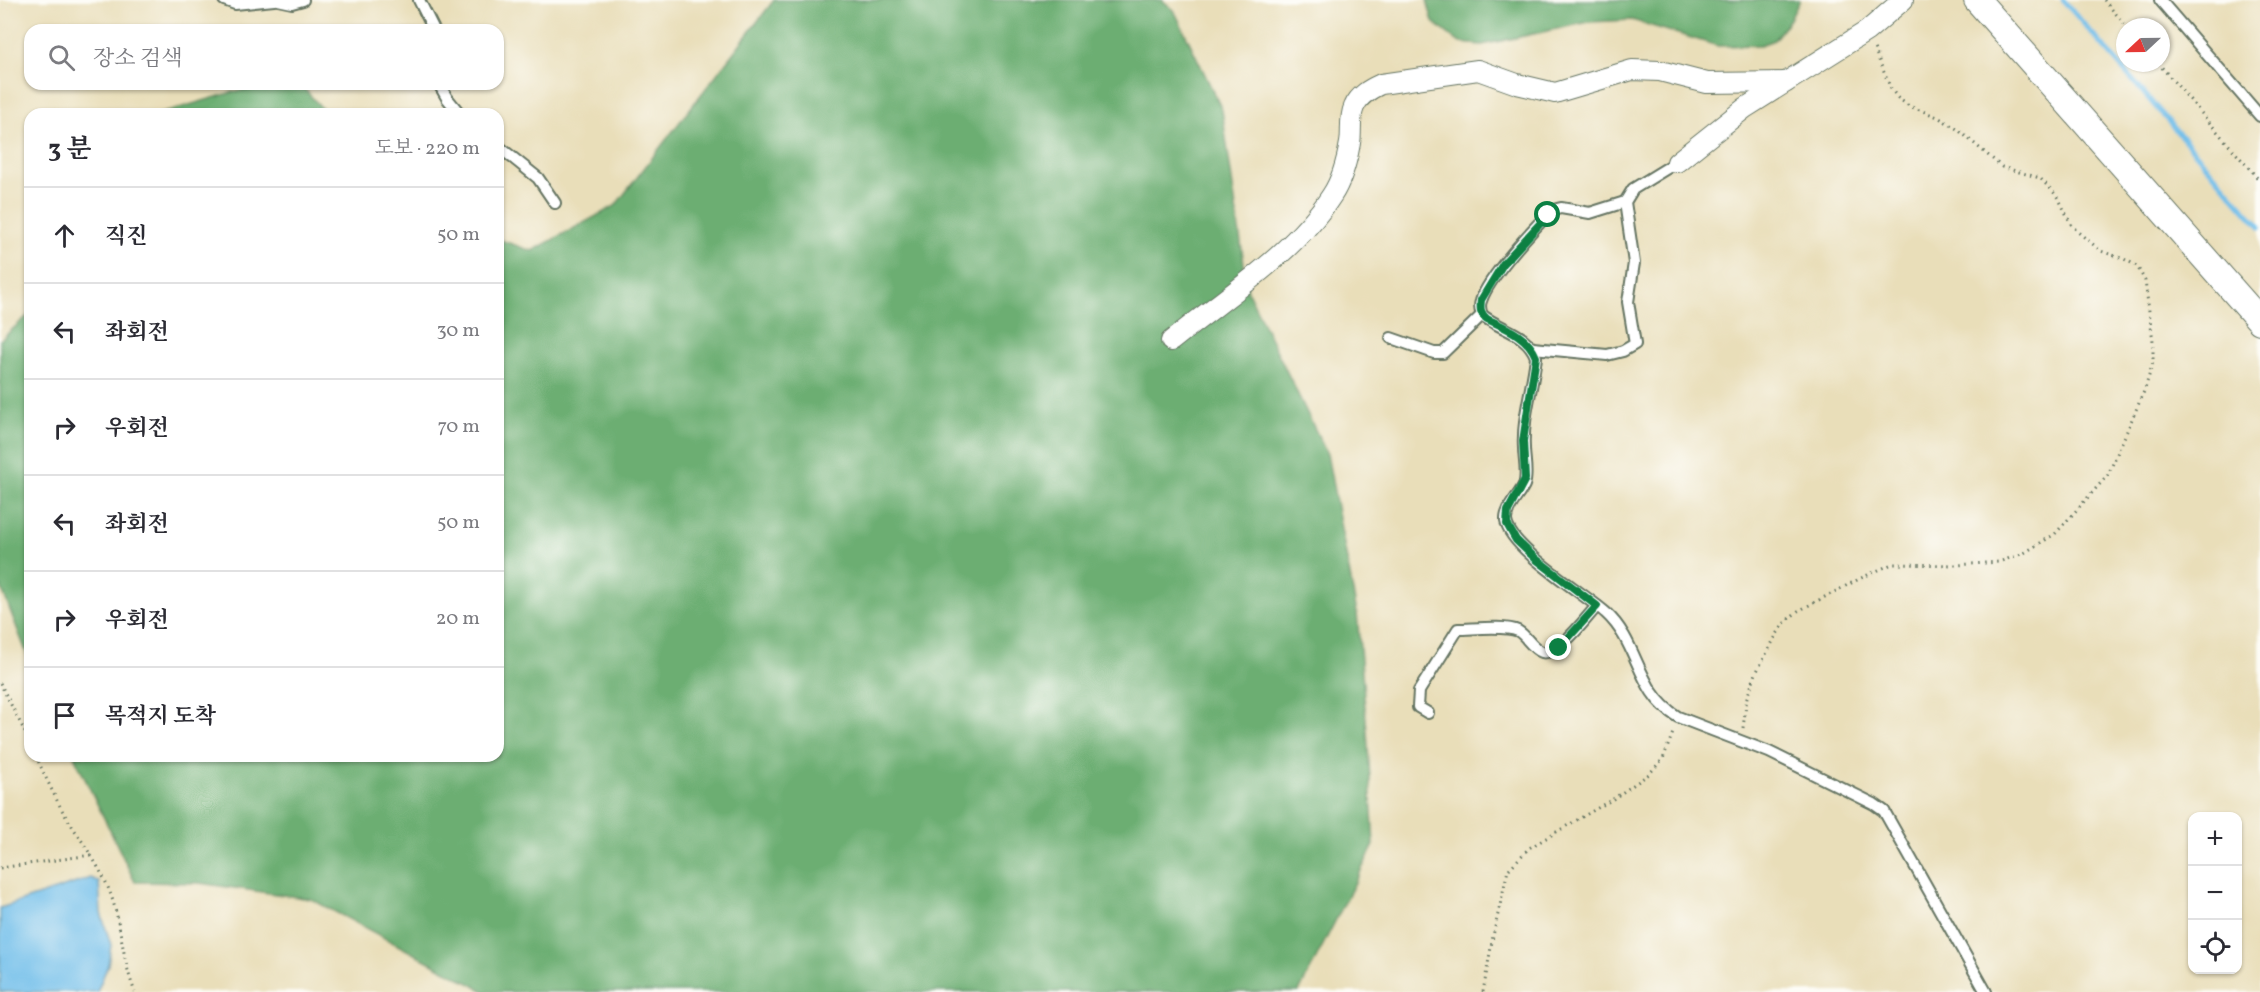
<!DOCTYPE html>
<html lang="ko">
<meta charset="utf-8">
<style>
:root{--surface:#fff;--page:#f2f2f3;--text:#2b2b33;--muted:#7c7c81;--line:#e1e1e2}
body{margin:0;font-family:Vollkorn,"Noto Serif KR",serif;background:var(--page);color:var(--text)}
.controls{position:absolute;right:18px;bottom:18px;display:grid;overflow:hidden;border-radius:12px;box-shadow:0 2px 4px #0004}
.controls button{width:54px;height:54px;display:grid;place-items:center;padding:0;border:0;border-bottom:2px solid var(--line);background:var(--surface);color:var(--text);font:30px sans-serif}
.compass{position:absolute;left:2116px;top:18px;width:54px;height:54px;border-radius:50%;background:var(--surface);box-shadow:0 2px 4px #0004;rotate:248deg}
.stop{position:absolute;width:18px;height:18px;margin:-14px;border:4px solid #0b8043;border-radius:50%;background:#fff}
.stop.end{background:#0b8043;border-color:#fff;box-shadow:0 2px 6px #0008}
.list{margin:0;padding:0;list-style:none}
h2{display:flex;justify-content:space-between;align-items:center;height:78px;margin:0;padding:0 24px;font-size:26px}
h2 small{font-size:20px;font-weight:400;color:var(--muted)}
.list li{display:grid;grid-template-columns:39px 1fr auto;gap:18px;align-items:center;box-sizing:border-box;height:96px;padding:0 24px;border-top:2px solid var(--line)}
.list b{display:block;font-size:22px;white-space:nowrap}
.list em{font-size:20px;font-style:normal;color:var(--muted)}
.icon{flex:none;width:33px;height:33px;fill:none;stroke:currentColor;stroke-width:2;stroke-linecap:round;stroke-linejoin:round}
.map{position:relative;flex:none;width:2260px;height:992px;overflow:hidden}
.search{position:absolute;background:var(--surface);box-shadow:0 2px 4px #0004;left:24px;top:24px;width:480px;height:66px;display:flex;align-items:center;gap:15px;box-sizing:border-box;padding:0 21px;border-radius:18px;color:var(--muted);font-size:22px}
.panel{position:absolute;background:var(--surface);box-shadow:0 2px 4px #0004;left:24px;top:108px;width:480px;height:654px;border-radius:18px}
.map>svg:first-child{display:block}
</style>
<div class="map">
<svg width="2260" height="992" viewBox="0 0 2260 992">
<rect width="100%" height="100%" fill="#fdfcf7"/>
<filter id="ink" filterUnits="userSpaceOnUse"><feTurbulence type="fractalNoise" baseFrequency=".0167" numOctaves="2"/><feDisplacementMap in="SourceGraphic" scale="12" xChannelSelector="R" yChannelSelector="G"/><feConvolveMatrix kernelMatrix="1 2 1 2 8 2 1 2 1" color-interpolation-filters="sRGB"/></filter>
<filter id="wash" filterUnits="userSpaceOnUse"><feTurbulence type="fractalNoise" baseFrequency=".008" numOctaves="4" result="noise"/><feDisplacementMap in="SourceGraphic" scale="24" xChannelSelector="R" yChannelSelector="G"/><feGaussianBlur stdDeviation="1.35" result="paint"/><feColorMatrix in="noise" values="0 0 0 0 0 0 0 0 0 0 0 0 0 0 0 0 0 1.4 0 .05"/><feComposite in="paint" operator="in"/></filter>
<g filter="url(#wash)">
<rect width="100%" height="100%" fill="#e9deb9"/>
<!-- forest -->
<g fill="#6cae72" stroke="#467653" stroke-width="1.5">
<polygon points="774,0 1162,0 1174,10 1222,110 1248,292 1327,454 1357,613 1367,731 1374,845 1299,992 486,992 311,899 199,883 135,882 74,756 498,756 498,239 532,251 615,206"/>
<polygon points="1427,0 1800,0 1790,19 1774,40 1760,45 1718,46 1632,20 1589,22 1482,45 1460,43 1433,22"/>
<polygon points="295,84 300,84 327,114 159,114 236,91"/>
<polygon points="30,314 30,662 0,584 0,340"/>
</g>
<!-- water -->
<polygon fill="#70beea" stroke="#487e8f" stroke-width="1.5" points="91,878 99,882 101,913 111,945 108,965 97,992 0,992 0,908"/>
<g fill="none" stroke-linecap="round" stroke-linejoin="round">
<!-- stream -->
<polyline stroke="#70beea" stroke-width="5" points="2063,0 2260,227"/>
</g>
</g>
<g filter="url(#ink)">
<g fill="none" stroke-linecap="round" stroke-linejoin="round">
<!-- service casing -->
<g stroke="#667563" stroke-width="14">
<g id="service">
<polyline points="224,0 235,4 274,0"/>
<polyline points="278,0 292,3 303,0"/>
<polyline points="419,0 434,30"/>
<polyline points="2160,0 2260,116"/>
<polyline points="439,84 447,98 460,114"/>
<polyline points="498,146 538,178 555,203"/>
<path d="M 1625,202 L 1590,213 L 1561,208 L 1553,210 C 1534,227 1488,278 1481,301 C 1479,306 1480,310 1482,315 C 1500,330 1527,332 1536,357 C 1533,387 1522,418 1524,448 C 1524,459 1528,475 1524,485 C 1519,496 1505,508 1506,521 C 1510,549 1585,594 1606,613 C 1640,644 1636,692 1678,717 L 1769,752 L 1874,804 L 1884,811 L 1986,992"/>
<polyline points="1391,338 1434,353 1443,353 1482,315"/>
<polyline points="1533,348 1607,355 1623,351 1635,344 1628,302 1634,263 1625,202 1633,189 1677,162"/>
<path d="M 1428,713 L 1418,707 L 1419,691 L 1458,629 C 1473,629 1505,625 1518,631 C 1527,636 1531,648 1542,652 C 1558,657 1586,618 1597,606"/>
</g>
</g>
<!-- minor casing -->
<g stroke="#667563" stroke-width="22">
<g id="minor">
<polyline points="1677,162 1745,108 1867,31 1903,0"/>
<path d="M 1171,341 C 1225,297 1294,254 1332,195 C 1342,180 1347,160 1350,143 C 1352,132 1349,118 1354,107 C 1359,95 1370,89 1381,84 L 1478,70 L 1517,84 L 1555,93 L 1632,70 L 1660,71 L 1707,83 L 1786,82"/>
</g>
</g>
<!-- tertiary casing -->
<g stroke="#667563" stroke-width="28">
<polyline id="tertiary" points="1977,0 2260,321"/>
</g>
<!-- path -->
<g stroke="#667563" stroke-width="3" stroke-dasharray="1.5 4.5" stroke-linecap="butt">
<polyline points="2104,0 2127,27"/>
<polyline points="2158,63 2260,181"/>
<polyline points="0,683 30,742"/>
<polyline points="1743,728 1747,697 1757,671 1777,634 1786,621 1798,611 1861,578 1892,564 1957,565 1999,562 2024,553 2055,534 2108,475 2145,389 2153,362 2153,341 2145,281 2137,266 2124,259 2101,251 2078,232 2071,224 2058,197 2040,178 2002,167 1957,129 1938,117 1909,106 1898,98 1891,89 1873,46"/>
<path d="M 36,756 C 44,774 53,793 62,810 C 77,835 95,858 107,885 C 122,919 121,958 135,992"/>
<polyline points="0,868 91,855"/>
<polyline points="1483,992 1493,936 1508,870 1529,848 1613,799 1649,774 1663,759 1674,730"/>
</g>
<!-- service -->
<use href="#service" stroke="#fff" stroke-width="10"/>
<!-- minor -->
<use href="#minor" stroke="#fff" stroke-width="20"/>
<!-- tertiary -->
<use href="#tertiary" stroke="#fff" stroke-width="26"/>
</g>
</g>
<g fill="none" stroke-linecap="round" stroke-linejoin="round" filter="url(#ink)">
<!-- route -->
<path stroke="#0b8043" stroke-width="8" d="M 1548,215 L 1503,264 L 1481,300 C 1480,309 1480,313 1487,319 C 1506,328 1528,336 1536,357 L 1523,441 L 1525,479 L 1508,511 L 1507,524 L 1516,540 L 1536,559 L 1597,606 L 1559,648"/>
</g>
</svg>
<div class="controls">
<button>+</button>
<button>−</button>
<button><svg class="icon" aria-label="locate" viewBox="0 0 24 24"><circle cx="12" cy="12" r="6"/><path d="M12 2v4M12 18v4M2 12h4M18 12h4"/></svg></button>
</div>
<svg class="compass" viewBox="-18 -18 36 36"><path d="M0-13l5 13h-10z" fill="#e53935"/><path d="M0 13l5-13h-10z" fill="#7c7c81"/></svg>
<div class="stop" style="left:1548px;top:215px"></div>
<div class="stop end" style="left:1559px;top:648px"></div>
<div class="search"><svg class="icon" aria-label="search" viewBox="0 0 24 24"><circle cx="10" cy="10" r="6"/><path d="M15 15l6 6"/></svg>장소 검색</div>
<section class="panel">
<h2>3 분<small>도보 · 220 m</small></h2>
<ul class="list">
<li><svg class="icon" aria-label="ahead" viewBox="0 0 24 24"><path d="M12 20V5M6 11l6-6 6 6"/></svg><div><b>직진</b></div><em>50 m</em></li>
<li><svg class="icon" aria-label="left" viewBox="0 0 24 24"><path d="M17 20v-9H6M10 6l-5 5 5 5"/></svg><div><b>좌회전</b></div><em>30 m</em></li>
<li><svg class="icon" aria-label="right" viewBox="0 0 24 24"><path d="M7 20v-9h11M14 6l5 5-5 5"/></svg><div><b>우회전</b></div><em>70 m</em></li>
<li><svg class="icon" aria-label="left" viewBox="0 0 24 24"><path d="M17 20v-9H6M10 6l-5 5 5 5"/></svg><div><b>좌회전</b></div><em>50 m</em></li>
<li><svg class="icon" aria-label="right" viewBox="0 0 24 24"><path d="M7 20v-9h11M14 6l5 5-5 5"/></svg><div><b>우회전</b></div><em>20 m</em></li>
<li><svg class="icon" aria-label="arrive" viewBox="0 0 24 24"><path d="M6 21V4h12l-3 4 3 4H6"/></svg><div><b>목적지 도착</b></div></li>
</ul>
</section>
</div>
